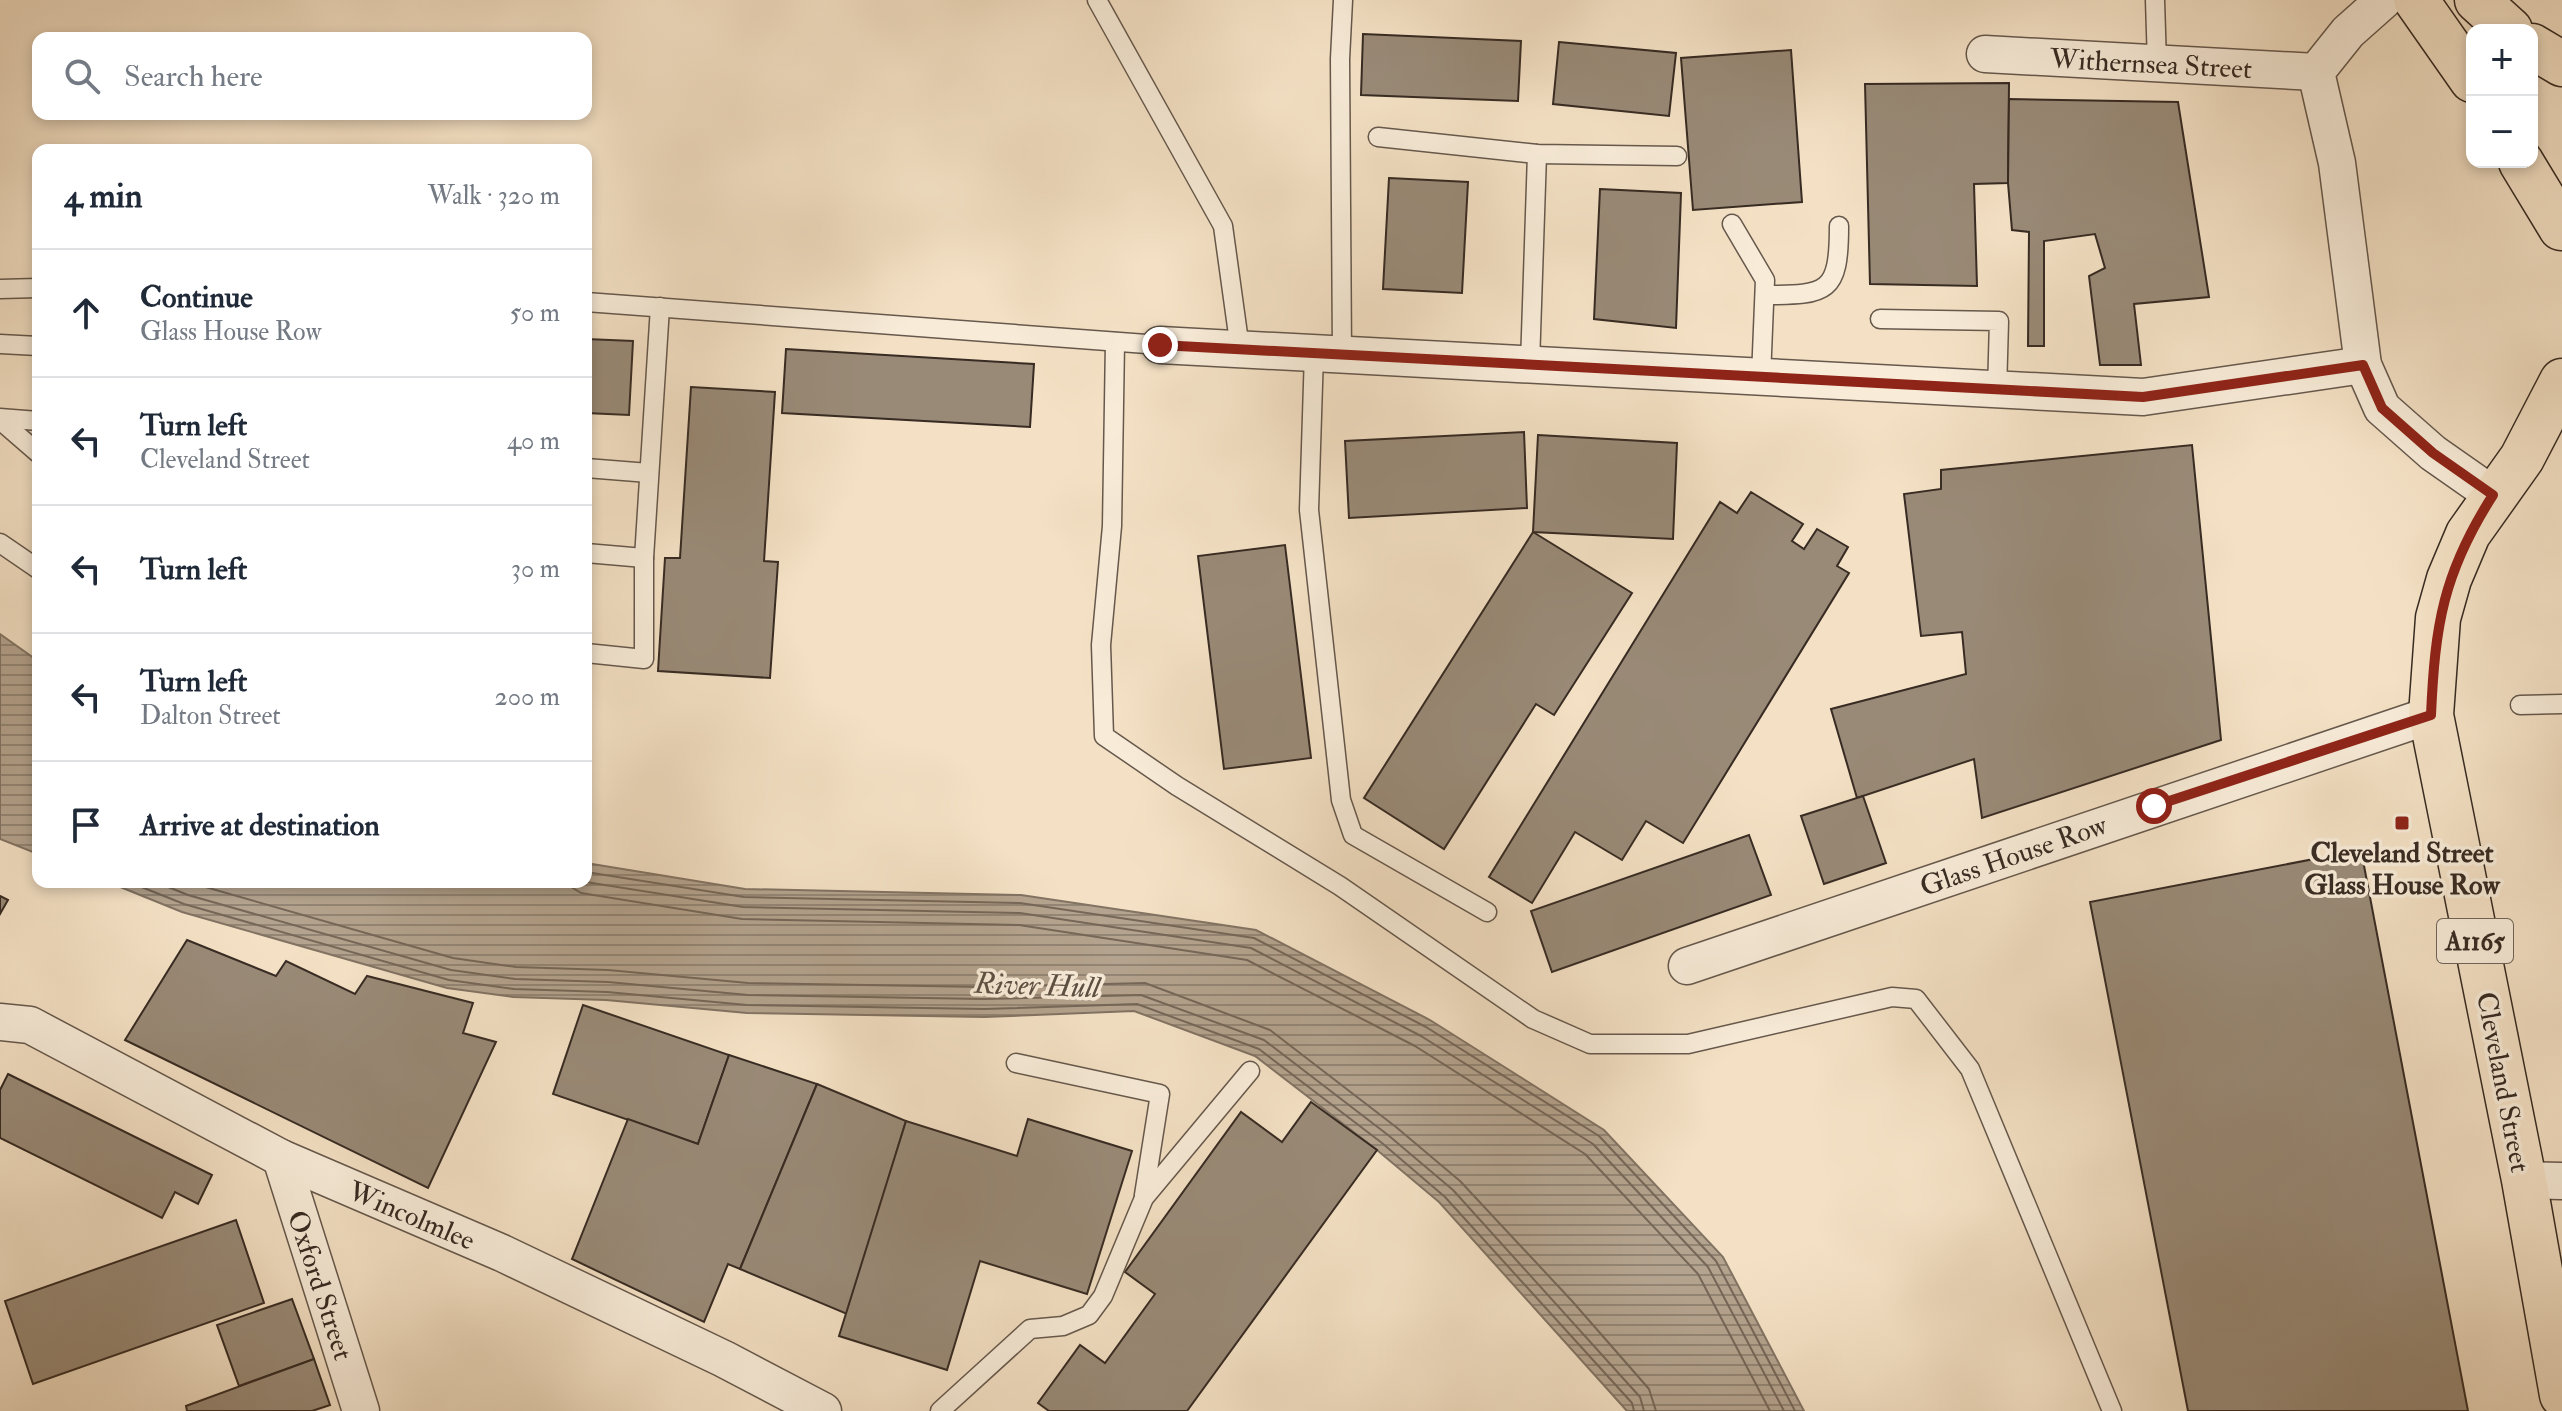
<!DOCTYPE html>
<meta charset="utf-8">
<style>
:root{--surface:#fff;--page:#f2f2f3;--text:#1f2937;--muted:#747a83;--line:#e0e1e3}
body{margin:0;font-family:"IM FELL Double Pica",serif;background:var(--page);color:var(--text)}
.controls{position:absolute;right:24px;top:24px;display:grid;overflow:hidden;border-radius:16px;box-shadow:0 4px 12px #0003}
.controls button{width:72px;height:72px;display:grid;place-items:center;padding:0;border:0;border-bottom:2px solid var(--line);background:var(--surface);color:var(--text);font:40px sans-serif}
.stop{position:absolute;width:24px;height:24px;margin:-18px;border:6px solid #8f2418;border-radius:50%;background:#fff}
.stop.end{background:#8f2418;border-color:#fff;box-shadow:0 2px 8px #0008}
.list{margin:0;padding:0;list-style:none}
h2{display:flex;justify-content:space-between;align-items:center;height:104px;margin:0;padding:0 32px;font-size:34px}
h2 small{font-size:26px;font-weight:400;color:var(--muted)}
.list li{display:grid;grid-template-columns:52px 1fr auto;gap:24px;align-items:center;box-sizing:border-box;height:128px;padding:0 32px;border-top:2px solid var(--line)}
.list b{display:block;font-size:30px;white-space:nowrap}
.list p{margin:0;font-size:26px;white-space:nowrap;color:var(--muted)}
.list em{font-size:26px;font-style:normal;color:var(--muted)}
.icon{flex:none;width:44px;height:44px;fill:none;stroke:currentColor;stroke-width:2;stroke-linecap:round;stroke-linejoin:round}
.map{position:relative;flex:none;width:2562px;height:1411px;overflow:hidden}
.search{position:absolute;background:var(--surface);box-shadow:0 4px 12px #0003;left:32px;top:32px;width:560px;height:88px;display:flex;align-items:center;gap:20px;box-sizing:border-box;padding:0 28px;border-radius:16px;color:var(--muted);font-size:30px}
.panel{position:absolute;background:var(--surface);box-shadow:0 4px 12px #0003;left:32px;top:144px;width:560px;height:744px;border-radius:16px}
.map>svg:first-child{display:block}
</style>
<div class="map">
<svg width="2562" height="1411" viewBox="0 0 2562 1411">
<defs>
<pattern id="water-rules" width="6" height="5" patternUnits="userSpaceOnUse" patternTransform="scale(2)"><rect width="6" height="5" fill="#b4a38e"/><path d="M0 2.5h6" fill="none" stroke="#938574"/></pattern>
</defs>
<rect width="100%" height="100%" fill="#f4e1c5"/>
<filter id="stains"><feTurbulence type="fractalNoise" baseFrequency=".0025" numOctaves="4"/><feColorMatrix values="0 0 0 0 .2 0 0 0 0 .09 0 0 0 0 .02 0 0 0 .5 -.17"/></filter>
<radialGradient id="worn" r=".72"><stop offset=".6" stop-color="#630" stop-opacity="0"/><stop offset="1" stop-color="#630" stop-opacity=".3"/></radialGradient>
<!-- water -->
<g fill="url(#water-rules)" stroke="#827363" stroke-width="2">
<polygon points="0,634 38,661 38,854 0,839"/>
<polygon points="586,863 745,889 1021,895 1256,930 1430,1020 1604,1130 1723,1257 1804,1411 1627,1411 1439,1202 1377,1150 1255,1056 1134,1011 984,1017 747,1013 606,1000 513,997 447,988 182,912 108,882 586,882"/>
</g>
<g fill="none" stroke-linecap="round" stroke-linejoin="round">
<!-- shore -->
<g stroke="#766758" stroke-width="2">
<polyline points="586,872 744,897 1020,903 1254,938 1426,1027 1599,1136 1716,1261 1795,1411"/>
<polyline points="129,882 184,904 449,980 514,989 607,992 747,1005 984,1009 1137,1004 1259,1049 1382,1143 1445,1197 1632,1403 1634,1411"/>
<polyline points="156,882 188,895 451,970 515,979 608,982 748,995 984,999 1141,995 1264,1040 1388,1135 1453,1190 1640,1397 1644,1411"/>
<polyline points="188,882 453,958 516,967 608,970 748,983 984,987 1145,983 1270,1030 1396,1127 1460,1181 1572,1301 1649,1389 1656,1411"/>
<polyline points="563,882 581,893 742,919 1019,925 1247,960 1415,1046 1585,1154 1698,1274 1770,1411"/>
<polyline points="586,882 743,907 1020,913 1251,948 1421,1036 1593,1144 1708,1267 1784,1411"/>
</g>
</g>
<!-- building -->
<g fill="#998a77" stroke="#372b23" stroke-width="2">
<polygon points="1363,34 1521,41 1518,101 1361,95"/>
<polygon points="1559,42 1676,53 1669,116 1553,104"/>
<polygon points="1791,50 1802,202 1693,210 1681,58"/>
<polygon points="2009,83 2008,183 1974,184 1977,286 1870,284 1865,84"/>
<polygon points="2009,99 2178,102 2209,297 2134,304 2141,365 2100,365 2089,276 2105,268 2095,234 2044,241 2044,346 2028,346 2029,232 2012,230 2008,183"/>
<polygon points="1389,178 1468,182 1462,293 1383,289"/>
<polygon points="1600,189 1681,193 1676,328 1594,319"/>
<polygon points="586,339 633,341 629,415 586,413"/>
<polygon points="786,349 1034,364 1030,427 782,413"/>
<polygon points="691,387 775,392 764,561 778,562 770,678 658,671 665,558 680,558"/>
<polygon points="1524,432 1527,508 1349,518 1345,441"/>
<polygon points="1538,435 1677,443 1673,539 1533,532"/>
<polygon points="2192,445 2221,740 1982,818 1974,759 1857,798 1831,709 1966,674 1962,632 1921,636 1904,494 1941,489 1941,470"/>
<polygon points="1751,492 1803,524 1792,541 1804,549 1817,529 1848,547 1837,566 1849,573 1683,843 1646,821 1622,860 1575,832 1532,903 1489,877 1720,502 1737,513"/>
<polygon points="1533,532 1632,593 1554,715 1536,704 1444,849 1364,798"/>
<polygon points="1285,545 1311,758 1224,769 1198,556"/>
<polygon points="1863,796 1886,863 1824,884 1801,816"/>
<polygon points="1749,835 1771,895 1552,972 1531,911"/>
<polygon points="2361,850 2468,1411 2188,1411 2090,902"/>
<polygon points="0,896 8,900 0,914"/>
<polygon points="187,940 276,976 286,961 355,994 367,976 473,1003 463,1033 496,1042 428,1188 125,1040"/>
<polygon points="583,1005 729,1055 698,1144 553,1094"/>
<polygon points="729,1055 817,1084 740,1269 728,1264 704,1322 572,1259 628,1119 698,1144"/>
<polygon points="8,1074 212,1175 198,1204 175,1192 162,1218 0,1138 0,1090"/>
<polygon points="817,1084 906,1121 847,1314 740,1269"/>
<polygon points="1311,1102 1377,1150 1187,1411 1049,1411 1038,1403 1080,1345 1105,1363 1155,1294 1125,1272 1241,1112 1282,1142"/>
<polygon points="1028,1119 1132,1151 1087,1294 980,1261 947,1370 839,1336 906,1121 1017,1156"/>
<polygon points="236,1220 264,1303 33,1384 5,1301"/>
<polygon points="292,1299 314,1359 239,1386 217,1325"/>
<polygon points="314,1359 330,1405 312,1411 187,1411 186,1406"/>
</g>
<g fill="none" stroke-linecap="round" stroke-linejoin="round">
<!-- service casing -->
<g stroke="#66584c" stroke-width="21">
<g id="service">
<polyline points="1097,0 1223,226 1240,349"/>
<polyline points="2155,0 2157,64"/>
<polyline points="1378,137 1537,154 1677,156"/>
<polyline points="1732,224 1765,280 1761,377"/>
<polyline points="0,289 38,288"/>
<path d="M 1765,295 C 1828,295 1839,293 1839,226"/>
<polyline points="586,302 1160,345"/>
<polyline points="1880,319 1999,321 1997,392"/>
<polyline points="1115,342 1112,526 1101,645 1104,736 1177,786 1340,886 1533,1019 1590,1044 1688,1044 1892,997 1916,999 1970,1069 2112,1411"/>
<polyline points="0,344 38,346"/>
<polyline points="1314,353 1309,510 1341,800 1353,835 1487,912"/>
<polyline points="1342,355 1340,59 1343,0"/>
<polyline points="1530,364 1537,154"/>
<polyline points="0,418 38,421"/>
<polyline points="0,420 38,453"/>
<polyline points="586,468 649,473"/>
<polyline points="0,543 38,569"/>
<polyline points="586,553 644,558"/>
<polyline points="586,653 644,659 644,558 660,307"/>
<polyline points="2520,705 2562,704"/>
<polyline points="1016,1063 1160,1094 1144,1195"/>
<polyline points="940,1411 1030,1329 1063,1326 1089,1315 1103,1296 1144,1198 1250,1071"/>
</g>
</g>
<!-- minor casing -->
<g stroke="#66584c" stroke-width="39">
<g id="minor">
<polyline points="2384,0 2348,32 2316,72 2337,163 2363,365 2382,408 2433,453 2493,495"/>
<polyline points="1985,54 2316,72"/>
<polyline points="1160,345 2143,397 2363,365"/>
<polyline points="1687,966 2431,715"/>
<polyline points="0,1022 30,1025 281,1158 502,1253 724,1359 823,1411"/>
<polyline points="281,1158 361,1411"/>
<polyline points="2524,1180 2562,1181"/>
</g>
</g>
<!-- primary casing -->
<g stroke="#372b23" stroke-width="47">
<polyline id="primary" points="2562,381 2522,458 2468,534 2449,579 2438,618 2431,715 2524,1180 2562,1395"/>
</g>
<!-- trunk casing -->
<g stroke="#372b23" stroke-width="47">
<g id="trunk">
<polyline points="2416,0 2472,80"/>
<polyline points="2477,0 2510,30"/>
<polyline points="2532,46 2562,64"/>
<polyline points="2521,162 2561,228"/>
</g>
</g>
<!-- service -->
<use href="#service" stroke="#f8ecd9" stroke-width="18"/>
<!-- minor -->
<use href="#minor" stroke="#f8ecd9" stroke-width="36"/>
<!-- primary -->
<use href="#primary" stroke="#f4e1c5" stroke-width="44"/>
<!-- trunk -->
<use href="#trunk" stroke="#f4e1c5" stroke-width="44"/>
</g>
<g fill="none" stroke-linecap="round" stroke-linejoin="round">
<!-- route -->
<path stroke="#8f2418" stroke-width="10" d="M 1160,345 L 2143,397 L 2363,365 L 2382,408 L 2433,453 L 2493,495 C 2443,573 2435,625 2431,715 L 2154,806"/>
</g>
<!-- markers -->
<rect fill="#8f2418" stroke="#f8ecd9" stroke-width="3" x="2394" y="815" width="16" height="16" rx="4"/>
<g text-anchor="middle" stroke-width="7" stroke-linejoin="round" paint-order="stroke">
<!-- shield labels -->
<rect fill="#f8ecd9" stroke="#71655a" stroke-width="2" x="2437" y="919" width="76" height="44" rx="6"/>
<g font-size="26" font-weight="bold" fill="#372b23">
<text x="2475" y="950">A1165</text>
</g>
<!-- street labels -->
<g font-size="28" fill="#372b23" stroke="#f8ecd9">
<text transform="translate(2151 63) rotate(3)" y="10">Withernsea Street</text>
<text transform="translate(2013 855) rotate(-19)" y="10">Glass House Row</text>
<text transform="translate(2504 1082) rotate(79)" y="10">Cleveland Street</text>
<text transform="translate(412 1215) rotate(23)" y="10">Wincolmlee</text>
<text transform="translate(321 1285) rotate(72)" y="10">Oxford Street</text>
</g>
<!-- poi labels -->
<g font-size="28" font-weight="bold" fill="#372b23" stroke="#f8ecd9">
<text x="2402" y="862">Cleveland Street<tspan x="2402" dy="32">Glass House Row</tspan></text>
</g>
<!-- water labels -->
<g font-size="30" font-style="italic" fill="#5c4f43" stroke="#f8ecd9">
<text transform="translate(1037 985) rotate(2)" y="10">River Hull</text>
</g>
</g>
<rect width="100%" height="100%" filter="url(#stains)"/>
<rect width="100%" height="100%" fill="url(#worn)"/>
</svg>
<div class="controls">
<button>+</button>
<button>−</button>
</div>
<div class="stop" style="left:2154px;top:806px"></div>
<div class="stop end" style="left:1160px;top:345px"></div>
<div class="search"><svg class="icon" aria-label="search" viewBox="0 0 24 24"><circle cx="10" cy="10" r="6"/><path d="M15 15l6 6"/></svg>Search here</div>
<section class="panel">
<h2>4 min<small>Walk · 320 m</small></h2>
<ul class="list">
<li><svg class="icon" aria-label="ahead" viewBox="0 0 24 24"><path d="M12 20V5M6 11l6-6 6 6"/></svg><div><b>Continue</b><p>Glass House Row</p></div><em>50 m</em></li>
<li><svg class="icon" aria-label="left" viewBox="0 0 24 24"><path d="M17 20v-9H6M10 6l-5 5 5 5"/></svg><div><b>Turn left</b><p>Cleveland Street</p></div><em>40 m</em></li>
<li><svg class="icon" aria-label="left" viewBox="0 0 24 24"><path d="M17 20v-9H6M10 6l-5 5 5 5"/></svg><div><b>Turn left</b></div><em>30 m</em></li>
<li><svg class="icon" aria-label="left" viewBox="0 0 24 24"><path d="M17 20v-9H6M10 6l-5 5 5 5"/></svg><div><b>Turn left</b><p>Dalton Street</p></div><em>200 m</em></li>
<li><svg class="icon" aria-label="arrive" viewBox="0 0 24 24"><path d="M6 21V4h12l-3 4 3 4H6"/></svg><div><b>Arrive at destination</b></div></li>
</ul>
</section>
</div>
